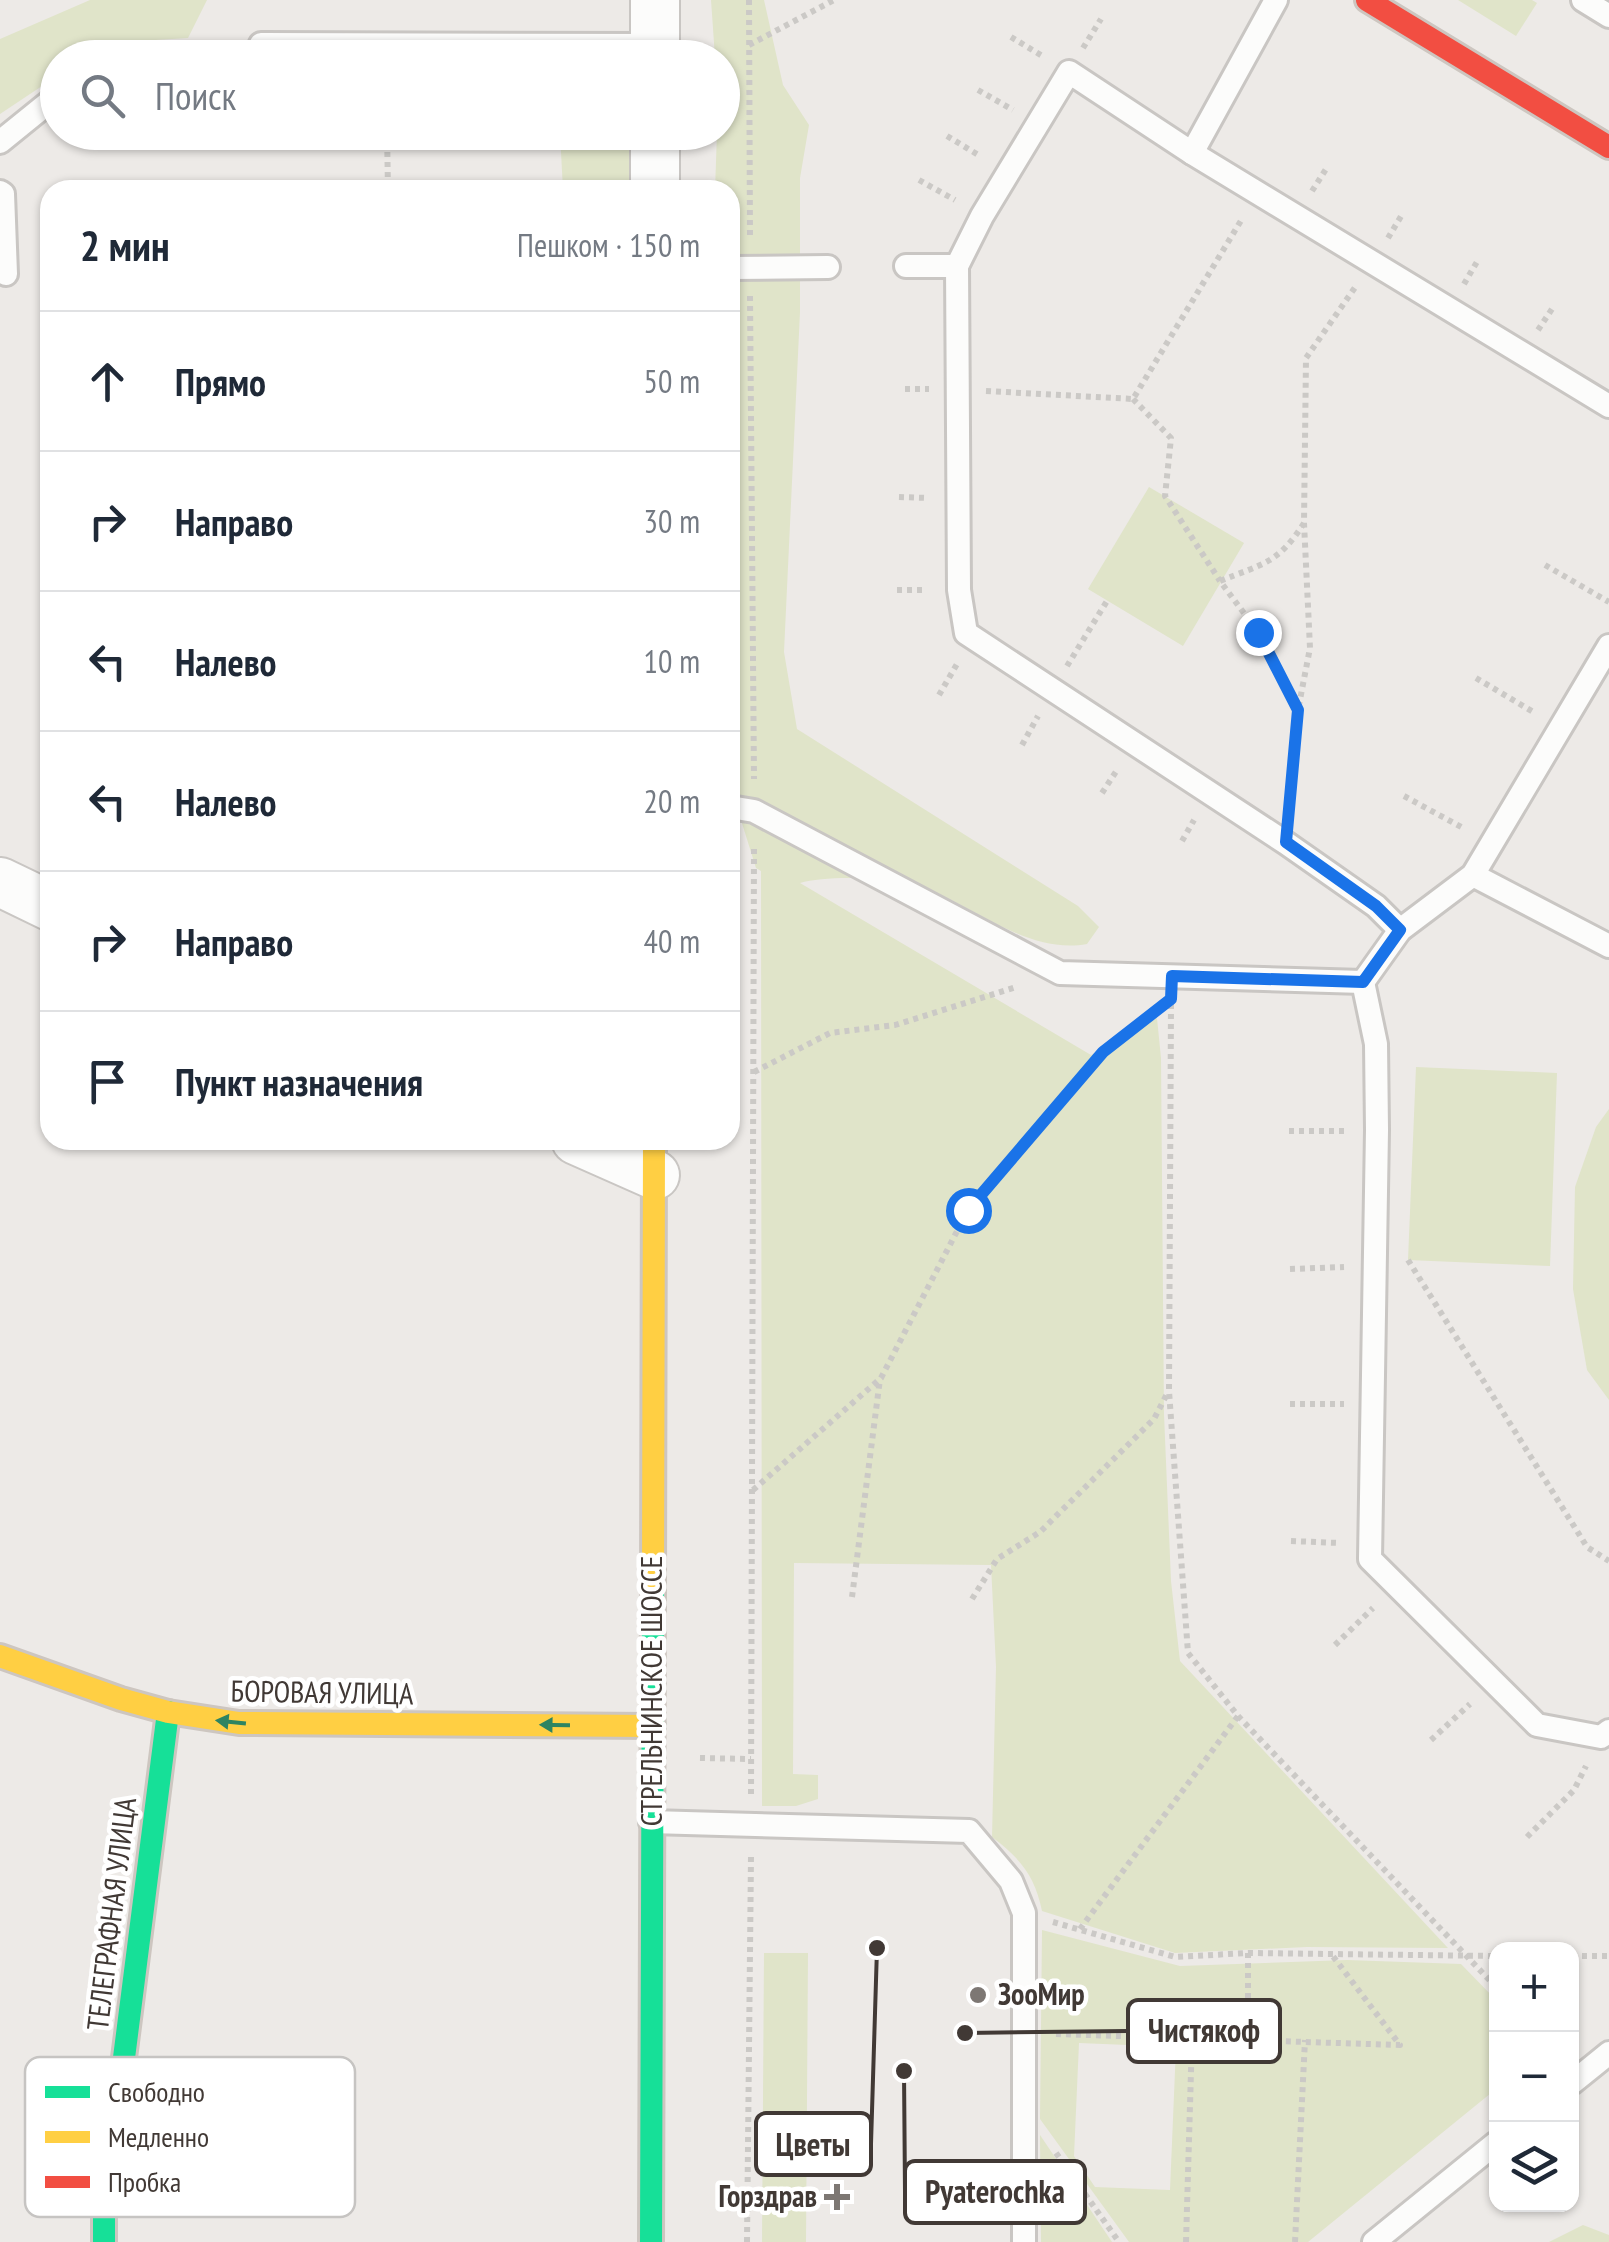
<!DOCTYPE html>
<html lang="ru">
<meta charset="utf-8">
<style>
:root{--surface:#fff;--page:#f6f6f7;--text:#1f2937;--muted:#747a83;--line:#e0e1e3}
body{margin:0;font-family:"PT Sans Narrow",sans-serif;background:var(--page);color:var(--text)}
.controls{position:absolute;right:30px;bottom:30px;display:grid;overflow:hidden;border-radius:20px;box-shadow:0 2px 8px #0004}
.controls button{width:90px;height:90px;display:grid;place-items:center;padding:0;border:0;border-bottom:2px solid var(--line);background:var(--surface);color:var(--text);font:50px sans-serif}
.stop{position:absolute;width:30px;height:30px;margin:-22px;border:8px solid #1a73e8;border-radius:50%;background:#fff}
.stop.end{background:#1a73e8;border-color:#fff;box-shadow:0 2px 10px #0008}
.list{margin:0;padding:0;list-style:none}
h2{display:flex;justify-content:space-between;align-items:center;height:130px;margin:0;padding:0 40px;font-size:42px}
h2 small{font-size:32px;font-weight:400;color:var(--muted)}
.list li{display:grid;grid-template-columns:65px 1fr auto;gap:30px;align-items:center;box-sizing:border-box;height:140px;padding:0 40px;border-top:2px solid var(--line)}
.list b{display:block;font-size:38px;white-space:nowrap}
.list em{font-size:32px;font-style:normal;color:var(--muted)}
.icon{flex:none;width:55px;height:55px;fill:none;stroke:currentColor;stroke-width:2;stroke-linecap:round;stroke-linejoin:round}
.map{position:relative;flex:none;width:1609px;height:2242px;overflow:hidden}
.search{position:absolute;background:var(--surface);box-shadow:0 2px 8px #0004;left:40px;top:40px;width:700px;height:110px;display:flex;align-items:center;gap:25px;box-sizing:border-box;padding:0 35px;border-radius:55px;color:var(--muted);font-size:38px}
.panel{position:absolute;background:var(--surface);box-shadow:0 2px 8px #0004;left:40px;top:180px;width:700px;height:970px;border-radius:30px}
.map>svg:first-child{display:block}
</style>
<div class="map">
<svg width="1609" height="2242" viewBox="0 0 1609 2242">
<rect width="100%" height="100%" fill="#edeae7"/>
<!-- green -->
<g fill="#e0e4c9" fill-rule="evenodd">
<polygon points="90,0 207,0 188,38 139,41 87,57 58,58 57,76 0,114 0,39"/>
<path d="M 711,0 L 764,0 L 783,85 L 809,125 L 800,178 L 800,312 L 784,652 L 797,729 L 1078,906 L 1099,927 L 1087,944 C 1024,955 972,902 914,885 C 888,877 826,875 800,883 L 1091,1055 L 1157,1018 L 1161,1058 L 1164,1414 L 1171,1581 L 1180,1661 L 1448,1948 L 1307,1947 L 1175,1953 L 1042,1911 C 1035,1876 1020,1858 992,1837 L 996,1667 L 991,1565 L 794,1563 L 793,1774 L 818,1775 L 818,1799 L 796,1806 L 762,1806 L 761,871 L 756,868 L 730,785 L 730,190 L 715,190 L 717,133 L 722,132 L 722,58 L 715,57 Z"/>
<polygon points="1458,0 1532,0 1537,3 1516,36"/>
<polygon points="560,133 627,133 634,190 563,190"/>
<polygon points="1149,487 1244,543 1183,646 1088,589"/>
<polygon points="1416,1067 1557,1073 1550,1266 1408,1260"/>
<polygon points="1609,1109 1609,1400 1587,1370 1573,1289 1575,1187 1596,1127"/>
<path d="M 1042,1930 L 1180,1966 L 1347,1960 L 1461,1964 L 1496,2000 L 1496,2089 L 1308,2242 L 1129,2242 L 1040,2119 ZM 1079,2043 L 1176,2047 L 1170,2190 L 1095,2187 L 1074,2156 Z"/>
<polygon points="764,1953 808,1953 806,2242 762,2242"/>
<polygon points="1040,2135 1112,2242 1041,2242"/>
<polygon points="1583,2225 1609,2235 1609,2242 1549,2242"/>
</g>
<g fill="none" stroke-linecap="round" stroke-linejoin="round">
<!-- lane casing -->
<g stroke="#c9c6c3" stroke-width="28">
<g id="lane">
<polyline points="1583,0 1609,16"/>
<polyline points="261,44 655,45"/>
<polyline points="0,142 53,99"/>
<polyline points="1192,153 1276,0"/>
<polyline points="0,192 3,194 6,274"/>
<polyline points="906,266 957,266"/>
<polyline points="730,268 828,267"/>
<polyline points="730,807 754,811 1060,973 1363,982 1376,1044 1377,1130 1370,1559 1537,1725 1601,1737 1609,1731"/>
<polyline points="1473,875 1609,946"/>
<polyline points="1400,930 1376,906 1286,843 966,633 959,590 957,266 982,216 1069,72 1192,153 1609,406"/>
<polyline points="1363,982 1400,930 1473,875 1609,646"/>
<polyline points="651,1822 969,1831 1011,1881 1024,1913 1024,2242"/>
<polyline points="1572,2083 1609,2053"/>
<polyline points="1374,2242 1496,2143"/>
</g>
</g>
<!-- street casing -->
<g stroke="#c9c6c3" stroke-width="52">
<g id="street">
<polyline points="655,58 655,0"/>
<polyline points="655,190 655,132"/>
<polyline points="0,882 50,906"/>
<polyline points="576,1140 655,1175"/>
</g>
</g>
<!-- fast casing -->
<g stroke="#cdc6c0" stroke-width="28">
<g id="fast">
<polyline points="104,2242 104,2215 168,1712"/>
<polyline points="651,2242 653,1589"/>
</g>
</g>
<!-- slow casing -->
<g stroke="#cdc6c0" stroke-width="28">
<g id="slow">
<polyline points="653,1589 654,1140"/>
<polyline points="0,1656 121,1699 168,1712 239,1723 653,1726"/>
</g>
</g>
<!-- jam casing -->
<g stroke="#cdc6c0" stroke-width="28">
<polyline id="jam" points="1367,0 1609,147"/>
</g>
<!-- path -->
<g stroke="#cbc9c6" stroke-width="6" stroke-dasharray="5 5" stroke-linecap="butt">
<polyline points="749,0 750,239"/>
<polyline points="1011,37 1044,57"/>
<polyline points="749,45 834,0"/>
<polyline points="1083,48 1101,19"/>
<polyline points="105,58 130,48 229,45"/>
<polyline points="978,90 1013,110"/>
<polyline points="387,132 388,190"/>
<polyline points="947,136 980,156"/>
<polyline points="330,147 387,146"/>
<polyline points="919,180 955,200"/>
<polyline points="1312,191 1328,166"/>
<polyline points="1388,238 1403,213"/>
<polyline points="1464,284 1478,260"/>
<polyline points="750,296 754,779"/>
<polyline points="1538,330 1554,306"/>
<polyline points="905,389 929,389"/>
<polyline points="986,391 1133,399 1242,219"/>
<polyline points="1133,399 1171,438 1165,496 1220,581"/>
<polyline points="899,497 928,498"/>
<polyline points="1545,565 1609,602"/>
<polyline points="897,590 927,590"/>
<polyline points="1067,666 1107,601"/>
<polyline points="1476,678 1535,713"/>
<polyline points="939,695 957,664"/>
<path d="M 1297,709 L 1258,632 L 1220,581 C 1262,564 1278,564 1304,523"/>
<polyline points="1022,745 1038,716"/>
<polyline points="1102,793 1117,770"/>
<polyline points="1404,796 1465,829"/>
<polyline points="1289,806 1298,710 1310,648 1304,523 1306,358 1356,286"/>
<polyline points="1182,841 1194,820"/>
<polyline points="1171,1004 1169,1391 1188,1653 1238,1716 1496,1987"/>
<polyline points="754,1072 830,1033 895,1025 1016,987"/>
<polyline points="1289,1131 1348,1131"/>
<polyline points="1408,1260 1587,1547 1609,1561"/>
<polyline points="1290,1269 1344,1267"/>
<polyline points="1290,1404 1344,1404"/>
<polyline points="753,1490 881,1378 968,1210 1103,1052 1158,1009"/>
<polyline points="1291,1541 1340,1543"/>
<polyline points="852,1597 880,1379"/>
<polyline points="972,1599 997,1559 1040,1532 1154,1419 1168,1392"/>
<polyline points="1335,1645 1373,1608"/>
<polyline points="1431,1740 1470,1704"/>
<polyline points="700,1758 751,1759"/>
<polyline points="751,1794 754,846"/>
<polyline points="1527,1837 1574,1790 1586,1766"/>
<polyline points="1053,1922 1175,1957 1248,1953 1496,1956"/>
<polyline points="1080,1929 1238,1716"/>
<polyline points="1572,1956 1609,1956"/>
<polyline points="1056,2034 1400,2045 1332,1955"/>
<polyline points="1248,2038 1248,1953"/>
<polyline points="1056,2153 1119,2242"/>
<polyline points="747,2242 751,1856"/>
<polyline points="1186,2242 1192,2037"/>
<polyline points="1295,2242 1305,2040"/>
</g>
<!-- lane -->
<use href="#lane" stroke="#fcfcfb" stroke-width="22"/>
<!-- street -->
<use href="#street" stroke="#fcfcfb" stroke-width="48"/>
<!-- fast -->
<use href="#fast" stroke="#16e098" stroke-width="22"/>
<!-- slow -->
<use href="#slow" stroke="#ffcf43" stroke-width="22"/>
<!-- jam -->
<use href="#jam" stroke="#f24e42" stroke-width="22"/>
</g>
<!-- one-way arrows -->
<defs><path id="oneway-solid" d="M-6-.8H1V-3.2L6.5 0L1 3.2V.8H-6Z" transform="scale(2.5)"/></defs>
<g fill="#2e8462">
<use href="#oneway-solid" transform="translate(231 1722) rotate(-174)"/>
<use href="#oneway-solid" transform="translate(555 1725) rotate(-179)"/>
</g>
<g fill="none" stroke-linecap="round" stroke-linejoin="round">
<!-- route -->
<polyline stroke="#1a73e8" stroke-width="12" points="968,1210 1103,1052 1171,999 1172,976 1363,982 1400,930 1376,906 1286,842 1298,710 1258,632"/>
</g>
<!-- markers -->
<g fill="#7d7773" stroke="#fff" stroke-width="4">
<circle cx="978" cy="1995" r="10"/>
<path d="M832 2182h10v10h10v10h-10v10h-10v-10h-10v-10h10z"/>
</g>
<g text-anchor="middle" stroke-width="9" stroke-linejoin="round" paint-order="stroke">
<!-- street labels -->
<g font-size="30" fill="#413935" stroke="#fff">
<text transform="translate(652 1691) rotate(-90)" y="10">СТРЕЛЬНИНСКОЕ ШОССЕ</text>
<text transform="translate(322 1693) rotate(1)" y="10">БОРОВАЯ УЛИЦА</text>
<text transform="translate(112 1914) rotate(-83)" y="10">ТЕЛЕГРАФНАЯ УЛИЦА</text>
</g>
<!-- poi labels -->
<g font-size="30" font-weight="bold" fill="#413935" stroke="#fff" text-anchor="start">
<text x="998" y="2005">ЗооМир</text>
<text x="817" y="2207" text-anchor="end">Горздрав</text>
</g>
</g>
<!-- legend -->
<rect x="25" y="2057" width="330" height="160" rx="15" fill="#fff" stroke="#c6c4c2" stroke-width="2.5"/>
<rect x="45" y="2086" width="45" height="12" fill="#16e098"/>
<rect x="45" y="2131" width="45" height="12" fill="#ffcf43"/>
<rect x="45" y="2176" width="45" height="12" fill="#f24e42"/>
<g font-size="28" fill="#413935">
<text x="108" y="2102">Свободно</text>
<text x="108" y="2147">Медленно</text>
<text x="108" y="2192">Пробка</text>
</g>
<!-- callouts -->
<path fill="none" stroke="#413935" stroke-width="4" d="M965 2033L1128 2031M877 1948L871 2144M904 2071L905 2192"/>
<g fill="#413935" stroke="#fff" stroke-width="4">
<circle cx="965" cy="2033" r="10"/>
<circle cx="877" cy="1948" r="10"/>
<circle cx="904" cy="2071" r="10"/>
</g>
<g fill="#fff" stroke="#413935" stroke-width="4">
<rect x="1128" y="2000" width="152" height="62" rx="10"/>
<rect x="756" y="2113" width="115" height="62" rx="10"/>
<rect x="905" y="2161" width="180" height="62" rx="10"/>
</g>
<g font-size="32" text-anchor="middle" font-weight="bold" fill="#413935">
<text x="1204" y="2042">Чистякоф</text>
<text x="813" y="2156">Цветы</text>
<text x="995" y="2203">Pyaterochka</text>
</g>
</svg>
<div class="controls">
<button>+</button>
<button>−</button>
<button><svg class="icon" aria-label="layers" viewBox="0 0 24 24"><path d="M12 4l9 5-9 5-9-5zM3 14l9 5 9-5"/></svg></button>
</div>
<div class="stop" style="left:968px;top:1210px"></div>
<div class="stop end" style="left:1258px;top:632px"></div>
<div class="search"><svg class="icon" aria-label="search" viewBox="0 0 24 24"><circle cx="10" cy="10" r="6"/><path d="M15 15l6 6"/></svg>Поиск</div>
<section class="panel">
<h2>2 мин<small>Пешком · 150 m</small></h2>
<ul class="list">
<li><svg class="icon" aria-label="ahead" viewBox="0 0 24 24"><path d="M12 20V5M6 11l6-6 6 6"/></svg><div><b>Прямо</b></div><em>50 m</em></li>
<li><svg class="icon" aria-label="right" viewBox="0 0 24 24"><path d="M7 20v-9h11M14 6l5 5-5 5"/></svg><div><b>Направо</b></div><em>30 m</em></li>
<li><svg class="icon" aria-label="left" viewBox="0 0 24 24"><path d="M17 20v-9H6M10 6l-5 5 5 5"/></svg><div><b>Налево</b></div><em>10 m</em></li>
<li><svg class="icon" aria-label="left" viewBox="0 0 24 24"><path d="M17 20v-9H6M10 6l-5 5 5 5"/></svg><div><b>Налево</b></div><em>20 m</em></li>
<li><svg class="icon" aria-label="right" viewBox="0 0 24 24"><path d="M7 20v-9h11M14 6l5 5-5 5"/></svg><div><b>Направо</b></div><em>40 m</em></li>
<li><svg class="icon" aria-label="arrive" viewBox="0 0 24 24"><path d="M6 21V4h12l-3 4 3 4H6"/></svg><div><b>Пункт назначения</b></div></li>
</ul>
</section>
</div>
